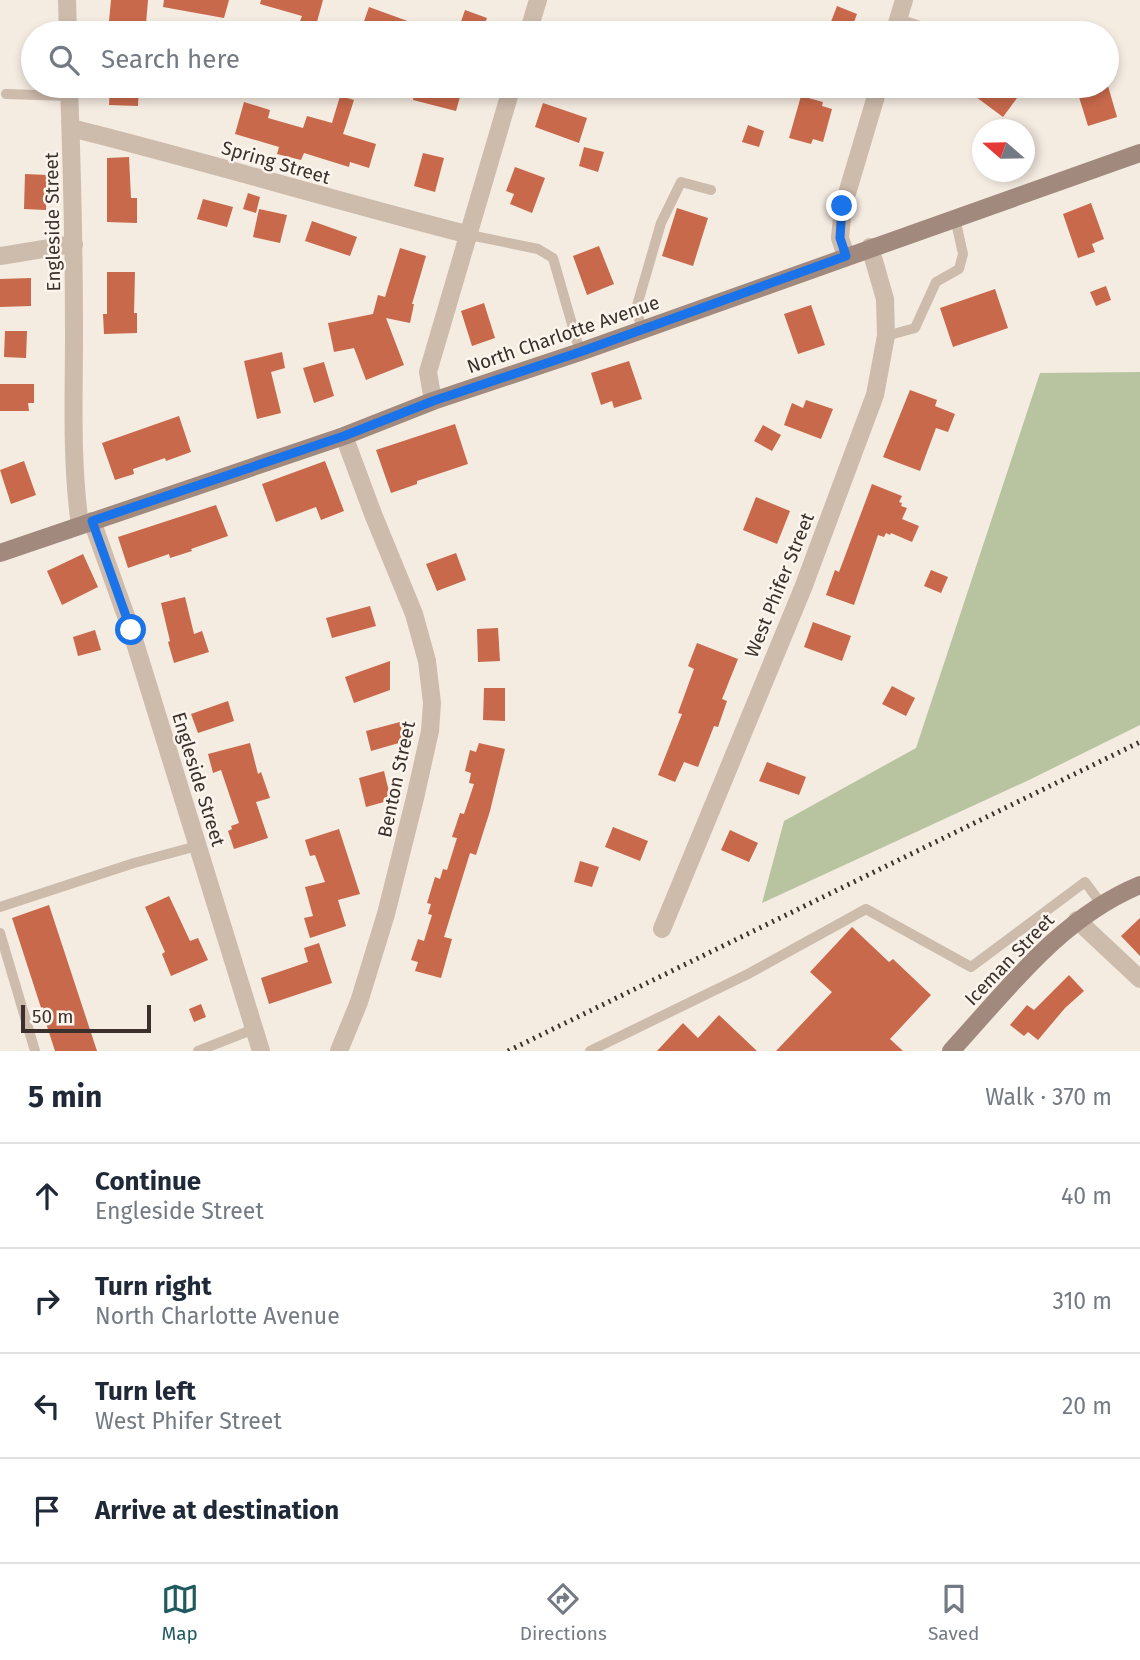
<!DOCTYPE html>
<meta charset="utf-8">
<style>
:root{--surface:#fff;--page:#f2f2f3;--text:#1f2937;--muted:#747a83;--line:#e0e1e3;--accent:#1f5a5e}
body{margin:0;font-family:"Fira Sans",sans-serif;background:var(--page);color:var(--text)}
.compass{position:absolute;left:972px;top:119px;width:63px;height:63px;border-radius:50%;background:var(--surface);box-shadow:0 4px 10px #0003;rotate:290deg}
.scale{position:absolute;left:21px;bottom:18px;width:130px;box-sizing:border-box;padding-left:7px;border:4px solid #3b302b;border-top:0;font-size:19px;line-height:24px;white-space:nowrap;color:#3b302b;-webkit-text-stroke:5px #fbf5ee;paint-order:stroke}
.stop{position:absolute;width:21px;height:21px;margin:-16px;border:5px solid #1a73e8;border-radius:50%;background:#fff}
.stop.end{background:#1a73e8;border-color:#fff;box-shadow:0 2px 7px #0008}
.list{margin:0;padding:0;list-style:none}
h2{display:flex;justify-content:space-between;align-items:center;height:91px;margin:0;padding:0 28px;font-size:30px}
h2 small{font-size:23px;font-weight:400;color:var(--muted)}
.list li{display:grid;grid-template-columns:46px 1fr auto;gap:21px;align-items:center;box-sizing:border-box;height:105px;padding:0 28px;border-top:2px solid var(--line)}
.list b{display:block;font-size:26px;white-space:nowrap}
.list p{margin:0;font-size:23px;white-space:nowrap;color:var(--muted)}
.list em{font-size:23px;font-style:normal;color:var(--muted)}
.icon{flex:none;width:38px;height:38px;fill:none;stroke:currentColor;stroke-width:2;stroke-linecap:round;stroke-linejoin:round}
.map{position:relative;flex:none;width:1140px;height:1051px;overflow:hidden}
.search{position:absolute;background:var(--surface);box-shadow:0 4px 10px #0003;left:21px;right:21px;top:21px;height:77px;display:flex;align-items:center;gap:18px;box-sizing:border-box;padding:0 24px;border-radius:38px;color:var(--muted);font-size:26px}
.sheet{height:511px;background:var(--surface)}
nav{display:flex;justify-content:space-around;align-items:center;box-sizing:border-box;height:98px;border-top:2px solid var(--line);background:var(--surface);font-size:19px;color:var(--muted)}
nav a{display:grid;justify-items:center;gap:4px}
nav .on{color:var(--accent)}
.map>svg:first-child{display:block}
</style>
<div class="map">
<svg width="1140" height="1051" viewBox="0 0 1140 1051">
<rect width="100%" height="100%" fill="#f4ebe1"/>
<!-- green -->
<polygon fill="#b8c4a0" points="1140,372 1140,725 1029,780 762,903 784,821 916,748 1040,373"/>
<!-- building -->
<g fill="#c8694b">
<polygon points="111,0 148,0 146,24 109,21"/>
<polygon points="164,0 229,0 224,18 163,7"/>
<polygon points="261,0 323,0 315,29 299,24 302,16 260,4"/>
<polygon points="837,6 857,14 850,33 829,27"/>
<polygon points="369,7 413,23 409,33 369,33 361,30"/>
<polygon points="465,10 487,18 481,33 457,33"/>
<polygon points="110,86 139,86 138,106 109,105"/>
<polygon points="416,86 463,86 456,111 413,100"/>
<polygon points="979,86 1026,86 1003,117 972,94"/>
<polygon points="1089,86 1108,86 1117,117 1088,126 1079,97 1091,94"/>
<polygon points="340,96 354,100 343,134 376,144 369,168 350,162 349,167 304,153 301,160 277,154 279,147 235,134 244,102 270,110 268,118 303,128 307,116 332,123"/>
<polygon points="801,96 823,102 822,106 832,109 823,142 813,139 811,144 789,138"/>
<polygon points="543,103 587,118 579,143 535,127"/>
<polygon points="748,125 764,131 759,147 742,142"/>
<polygon points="584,147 604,152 598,172 579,166"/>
<polygon points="423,153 444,158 435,192 414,186"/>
<polygon points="129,157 131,198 137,198 137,223 107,222 107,158"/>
<polygon points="515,167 545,178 532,213 510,204 514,194 506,191"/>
<polygon points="25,174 47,175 46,210 24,209"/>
<polygon points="248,193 260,197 256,213 243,209"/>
<polygon points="203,199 233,207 227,227 197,219"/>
<polygon points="1091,203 1104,239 1092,244 1095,252 1078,258 1063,214"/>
<polygon points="677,208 708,218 693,266 662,256"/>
<polygon points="259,209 287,215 280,243 253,237"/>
<polygon points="312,221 357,237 350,256 305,241"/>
<polygon points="599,246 614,284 587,295 573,256"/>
<polygon points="400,248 426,256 412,304 414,304 410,323 386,318 404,365 366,380 354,348 334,352 328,323 373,314 378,295 385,297"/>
<polygon points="107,272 135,272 134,313 137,313 137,333 104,334 103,314 107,314"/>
<polygon points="31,278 31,306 0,307 0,279"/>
<polygon points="1106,286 1111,300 1096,306 1090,292"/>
<polygon points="995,289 1008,328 953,347 940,308"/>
<polygon points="484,303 495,338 472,346 461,311"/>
<polygon points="811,305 825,345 798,354 784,314"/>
<polygon points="5,331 27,331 26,358 4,357"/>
<polygon points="282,352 285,368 271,372 281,413 257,419 244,361"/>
<polygon points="629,361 642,399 614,408 612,401 601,405 591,373"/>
<polygon points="324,362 334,396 314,403 303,368"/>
<polygon points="0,384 34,384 34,403 28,403 29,411 0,411"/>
<polygon points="910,390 937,400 935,406 955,414 948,432 936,428 920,471 883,457"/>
<polygon points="806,400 833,409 821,439 784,425 792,403 803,408"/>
<polygon points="179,416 191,452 166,461 165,458 133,469 134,474 115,480 102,443"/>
<polygon points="455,424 468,464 417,481 417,484 391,493 376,450"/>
<polygon points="763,425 781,435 772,451 754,441"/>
<polygon points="24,461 36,495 11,504 0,470"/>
<polygon points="325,461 344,511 321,520 316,507 276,522 262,484"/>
<polygon points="872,484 902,496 899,502 902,503 901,506 907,508 902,519 919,526 912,542 891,533 890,535 886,533 884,537 878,535 854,605 826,595 835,570 839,572"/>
<polygon points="756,497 790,511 777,544 743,530"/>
<polygon points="216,505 228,536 191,549 192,551 170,558 169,554 128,568 118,537"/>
<polygon points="456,553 466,580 437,591 426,564"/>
<polygon points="83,554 98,587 62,605 47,571"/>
<polygon points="931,570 948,577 941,593 924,586"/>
<polygon points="185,597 194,634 202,631 209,652 174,663 168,642 170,641 161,603"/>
<polygon points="370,606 376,626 332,638 326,618"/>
<polygon points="813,622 851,636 842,661 804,647"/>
<polygon points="498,628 500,661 478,662 477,629"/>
<polygon points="95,630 101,650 78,656 73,637"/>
<polygon points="697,643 738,659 722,699 727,701 718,727 714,726 698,767 684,762 675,782 658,775 682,714 678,713 694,669 688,666"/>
<polygon points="390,661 390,690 354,703 345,677"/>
<polygon points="892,686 915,698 906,716 882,704"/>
<polygon points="484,688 505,688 505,721 483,720"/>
<polygon points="228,701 234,721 198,733 191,714"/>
<polygon points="400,722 406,741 371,751 366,731"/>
<polygon points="250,743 258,774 261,772 270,798 256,802 268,838 234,849 228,831 232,829 231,826 239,823 221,770 213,773 208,754"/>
<polygon points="479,743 505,749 490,811 476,855 470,853 444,937 452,939 441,978 415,971 418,962 411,960 418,939 424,941 432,915 428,914 431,904 427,903 435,877 440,879 443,869 447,870 457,838 452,837 460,813 464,814 474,784 469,783 471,773 465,771 470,750 476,752"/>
<polygon points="767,762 806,777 799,795 759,781"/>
<polygon points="384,771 391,800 366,807 359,778"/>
<polygon points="613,827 648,841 640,861 605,847"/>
<polygon points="339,829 360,894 338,900 346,926 310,938 304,918 313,916 305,887 325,882 315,855 310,856 305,840"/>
<polygon points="730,830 758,843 749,862 721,850"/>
<polygon points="580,861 599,867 592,887 574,882"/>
<polygon points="169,896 190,941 198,938 208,960 171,976 162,954 165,952 145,907"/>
<polygon points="49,905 97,1051 55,1051 12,918"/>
<polygon points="1140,918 1140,956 1121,936"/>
<polygon points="852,927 889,962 893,959 931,995 890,1039 903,1051 776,1051 832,992 810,972"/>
<polygon points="319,943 332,983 269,1004 261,978 308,962 304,948"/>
<polygon points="1069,975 1084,991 1065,1008 1038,1040 1028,1032 1024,1036 1010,1025 1027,1005 1034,1010"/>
<polygon points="201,1004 206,1017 194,1022 189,1009"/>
<polygon points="719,1015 757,1051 657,1051 683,1023 698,1038"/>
</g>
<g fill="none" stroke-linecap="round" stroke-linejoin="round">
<!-- service -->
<g stroke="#cdbbac" stroke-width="10">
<polyline points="899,19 941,33"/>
<polyline points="6,94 70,96"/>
<polyline points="470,235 538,249 553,258 580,352"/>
<polyline points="642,329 636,309 661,223 681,182 711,190"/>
<polyline points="886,336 915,328 936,282 959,269 963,254 955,218"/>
<polyline points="0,907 134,863 197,846"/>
<polyline points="0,933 35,1051"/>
<polyline points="198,1051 254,1029"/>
<polyline points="590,1051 748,974 866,909 971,967 1085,882 1102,905"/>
</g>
<!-- minor -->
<g stroke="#cdbbac" stroke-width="18">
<polyline points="67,0 68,33"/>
<polyline points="528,33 538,0"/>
<path d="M 69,86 C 72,168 74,250 74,333 C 74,397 71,462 80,525"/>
<path d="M 71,128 C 204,161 336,201 470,235"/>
<polyline points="0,256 74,244"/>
<polyline points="433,401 428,372 512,86"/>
<polyline points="92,521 131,630 261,1051"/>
<polyline points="1077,920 1140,979"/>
<polyline points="662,929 803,588 875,395 886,336 885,299 870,247"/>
<polyline points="339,1051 359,1002 386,914 415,798 430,731 432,703 427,661 414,614 373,514 344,436"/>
</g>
<!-- tertiary -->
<g stroke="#cdbbac" stroke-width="18">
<polyline points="894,33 904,0"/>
<polyline points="846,256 840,238 843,207 879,86"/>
</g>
<!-- secondary -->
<g stroke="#a18a7d" stroke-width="18">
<polyline points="0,553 344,436 433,401 580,352 1140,153"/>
<path d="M 951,1051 C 1008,989 1060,918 1140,885"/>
</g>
<!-- rail -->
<polyline stroke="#3b302b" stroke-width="5" stroke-dasharray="2 5" stroke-linecap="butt" points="508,1051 1140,742"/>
</g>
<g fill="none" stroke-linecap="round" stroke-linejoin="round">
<!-- route -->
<polyline stroke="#1a73e8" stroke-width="9" points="131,630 92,521 344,436 433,401 580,352 846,256 840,238 842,206"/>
</g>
<g text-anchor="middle" stroke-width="5" stroke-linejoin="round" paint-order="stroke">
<!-- street labels -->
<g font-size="19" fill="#3b302b" stroke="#fbf5ee">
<text transform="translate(276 162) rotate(16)" y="7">Spring Street</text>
<text transform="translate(52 222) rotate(-91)" y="7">Engleside Street</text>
<text transform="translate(563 334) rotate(-19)" y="7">North Charlotte Avenue</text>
<text transform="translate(779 585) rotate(-68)" y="7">West Phifer Street</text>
<text transform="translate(199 779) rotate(73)" y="7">Engleside Street</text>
<text transform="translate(396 779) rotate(-78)" y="7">Benton Street</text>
<text transform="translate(1009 959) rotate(-46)" y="7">Iceman Street</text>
</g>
</g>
</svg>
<svg class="compass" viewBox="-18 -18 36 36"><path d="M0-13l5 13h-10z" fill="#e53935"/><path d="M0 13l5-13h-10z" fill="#747a83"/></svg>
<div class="scale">50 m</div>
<div class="stop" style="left:131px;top:630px"></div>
<div class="stop end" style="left:842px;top:206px"></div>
<div class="search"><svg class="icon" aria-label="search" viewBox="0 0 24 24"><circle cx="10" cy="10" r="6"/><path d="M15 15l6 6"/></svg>Search here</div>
</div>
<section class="sheet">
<h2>5 min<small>Walk · 370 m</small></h2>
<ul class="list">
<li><svg class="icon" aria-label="ahead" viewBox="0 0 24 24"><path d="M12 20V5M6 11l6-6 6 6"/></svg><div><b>Continue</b><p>Engleside Street</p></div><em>40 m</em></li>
<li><svg class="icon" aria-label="right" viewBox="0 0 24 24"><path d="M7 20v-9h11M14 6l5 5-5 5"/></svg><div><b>Turn right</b><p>North Charlotte Avenue</p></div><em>310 m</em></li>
<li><svg class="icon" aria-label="left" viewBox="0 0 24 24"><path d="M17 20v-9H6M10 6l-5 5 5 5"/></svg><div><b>Turn left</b><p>West Phifer Street</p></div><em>20 m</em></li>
<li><svg class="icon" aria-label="arrive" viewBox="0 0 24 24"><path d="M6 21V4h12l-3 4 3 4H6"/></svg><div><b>Arrive at destination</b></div></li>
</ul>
</section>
<nav>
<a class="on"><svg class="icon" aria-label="map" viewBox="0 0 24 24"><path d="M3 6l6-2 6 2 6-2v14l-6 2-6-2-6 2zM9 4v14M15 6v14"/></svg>Map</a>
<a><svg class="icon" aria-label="directions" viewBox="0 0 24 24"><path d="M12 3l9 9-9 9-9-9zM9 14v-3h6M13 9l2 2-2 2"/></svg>Directions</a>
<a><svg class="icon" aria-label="saved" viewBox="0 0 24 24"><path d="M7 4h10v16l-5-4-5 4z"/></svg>Saved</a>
</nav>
